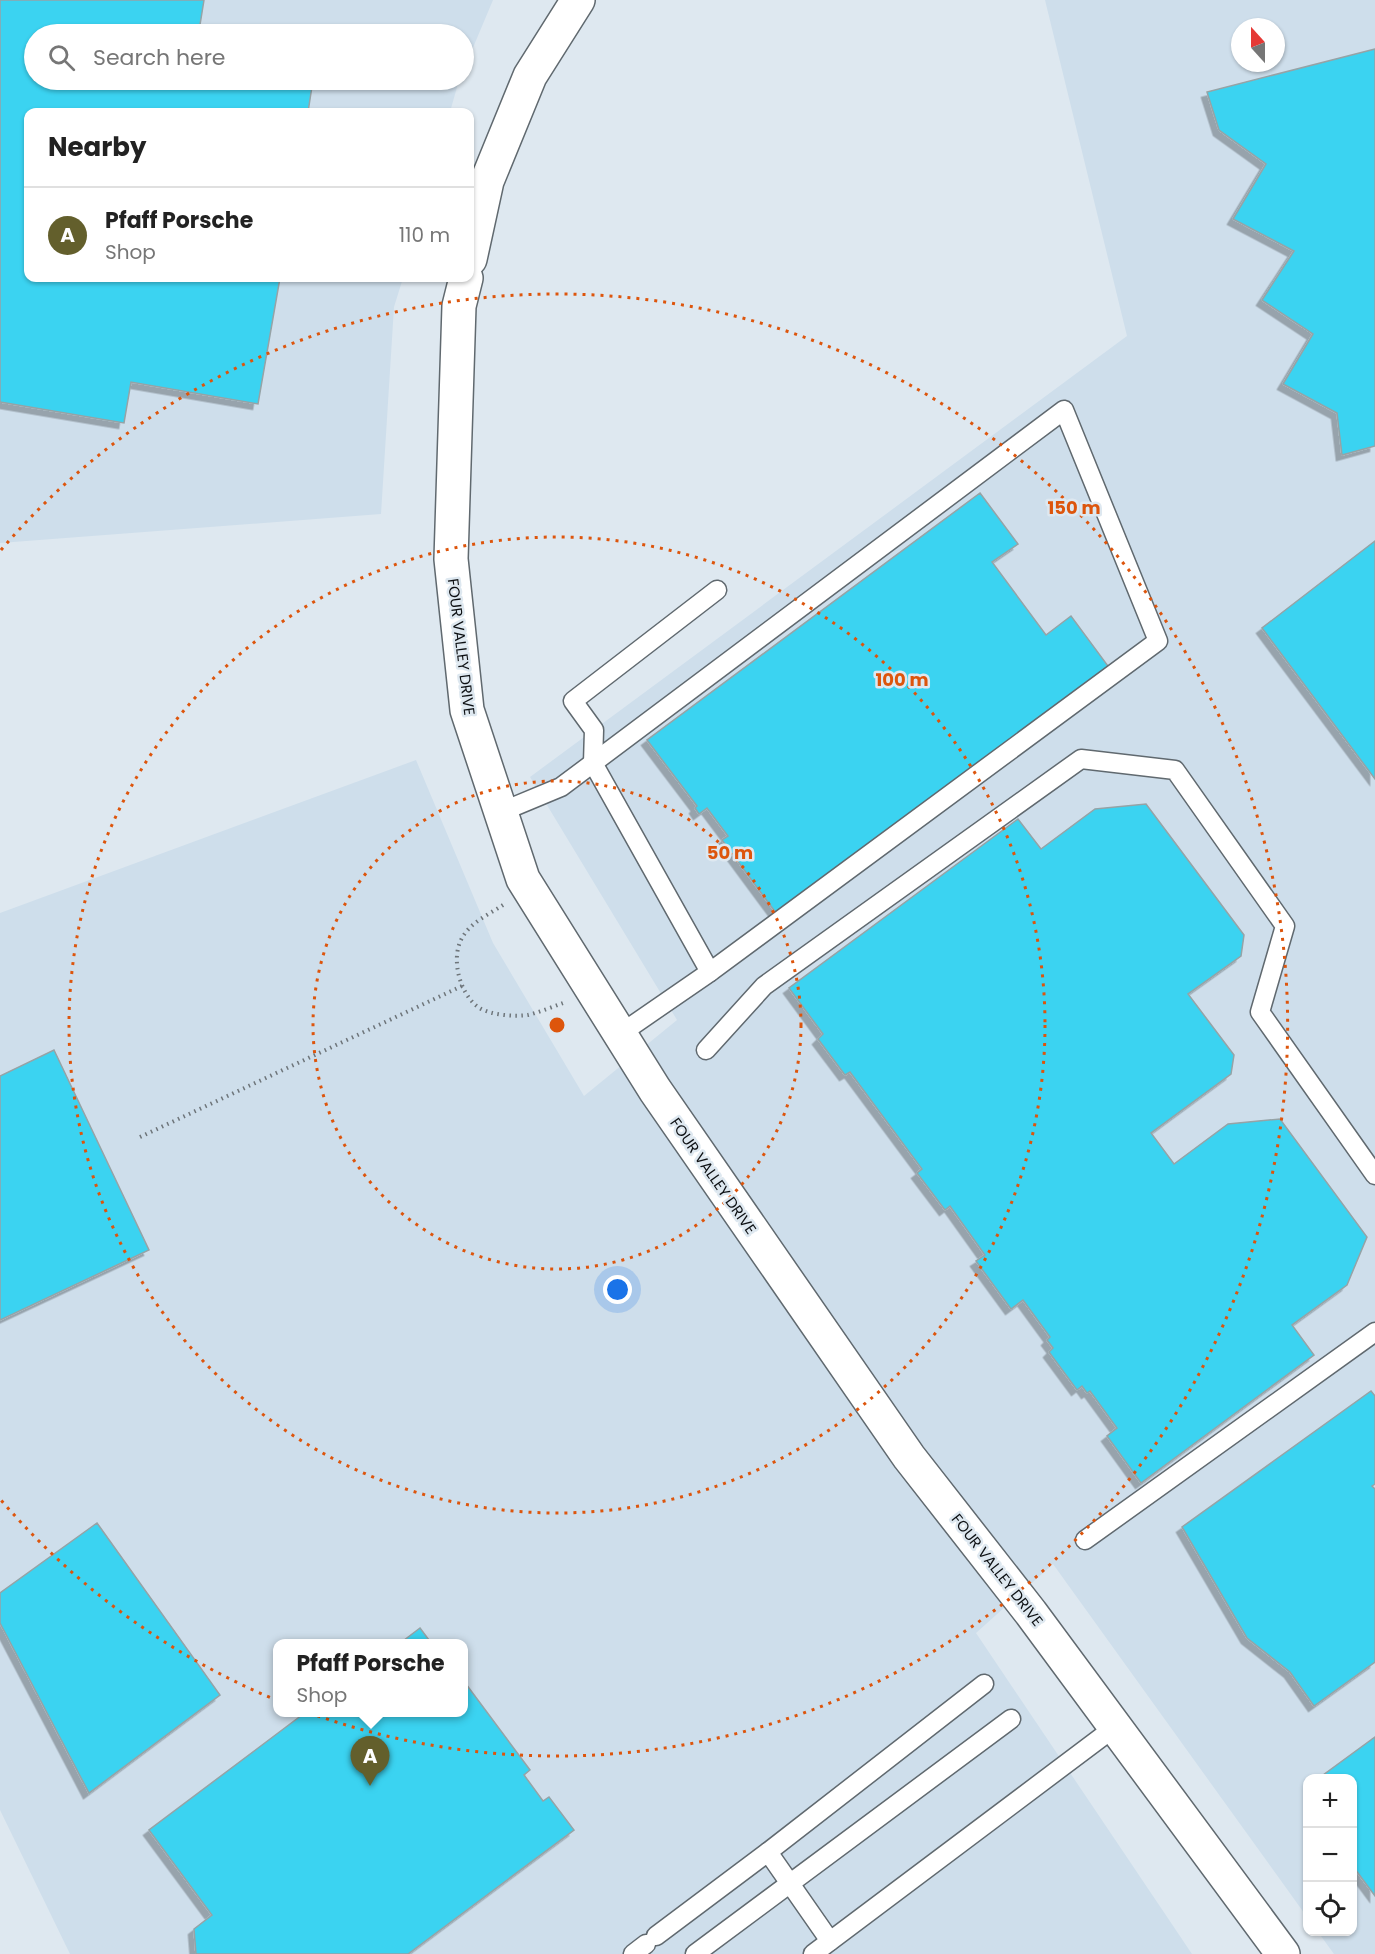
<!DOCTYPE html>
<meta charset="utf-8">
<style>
:root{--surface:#fff;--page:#f2f2f2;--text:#222;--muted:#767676;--line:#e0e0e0;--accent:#635f2c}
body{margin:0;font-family:Poppins,sans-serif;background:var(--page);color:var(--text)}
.controls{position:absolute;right:18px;bottom:18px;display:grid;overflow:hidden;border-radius:12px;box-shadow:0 2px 4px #0004}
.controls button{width:54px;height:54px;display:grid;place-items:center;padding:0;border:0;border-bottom:2px solid var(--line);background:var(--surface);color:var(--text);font:30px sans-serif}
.compass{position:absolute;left:1231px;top:18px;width:54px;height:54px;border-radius:50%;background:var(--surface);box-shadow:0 2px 4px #0004;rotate:339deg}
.you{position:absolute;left:618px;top:1290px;width:21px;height:21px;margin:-15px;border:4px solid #fff;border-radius:50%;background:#1a73e8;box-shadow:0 0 0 9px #1a73e833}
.badge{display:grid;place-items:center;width:39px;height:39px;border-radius:50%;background:var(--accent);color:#fff;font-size:20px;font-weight:700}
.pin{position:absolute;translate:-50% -50px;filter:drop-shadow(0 2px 3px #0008)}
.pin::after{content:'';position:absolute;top:32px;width:21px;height:18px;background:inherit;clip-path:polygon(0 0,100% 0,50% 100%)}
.popup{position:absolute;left:273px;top:1639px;width:195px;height:78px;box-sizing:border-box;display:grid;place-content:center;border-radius:12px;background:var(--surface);filter:drop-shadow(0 2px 4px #0005);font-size:20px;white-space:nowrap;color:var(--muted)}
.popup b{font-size:22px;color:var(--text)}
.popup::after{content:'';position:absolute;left:50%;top:100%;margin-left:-12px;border:12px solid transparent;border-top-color:var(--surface)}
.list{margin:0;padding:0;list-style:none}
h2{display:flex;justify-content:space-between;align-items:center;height:78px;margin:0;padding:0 24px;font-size:26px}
h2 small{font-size:20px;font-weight:400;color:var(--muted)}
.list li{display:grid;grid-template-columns:39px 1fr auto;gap:18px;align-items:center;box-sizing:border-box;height:96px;padding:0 24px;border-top:2px solid var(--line)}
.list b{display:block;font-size:22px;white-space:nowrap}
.list p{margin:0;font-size:20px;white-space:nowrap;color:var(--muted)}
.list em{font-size:20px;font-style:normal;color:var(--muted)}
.icon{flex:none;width:33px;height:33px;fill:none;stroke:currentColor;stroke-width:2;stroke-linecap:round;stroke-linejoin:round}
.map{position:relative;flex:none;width:1375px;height:1954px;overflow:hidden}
.search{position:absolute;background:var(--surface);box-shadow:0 2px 4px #0004;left:24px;top:24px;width:450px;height:66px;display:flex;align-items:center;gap:15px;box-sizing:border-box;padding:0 21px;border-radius:33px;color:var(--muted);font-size:22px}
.panel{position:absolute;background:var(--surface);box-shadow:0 2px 4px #0004;left:24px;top:108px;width:450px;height:174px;border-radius:12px}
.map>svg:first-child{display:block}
</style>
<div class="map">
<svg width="1375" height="1954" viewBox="0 0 1375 1954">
<defs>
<filter id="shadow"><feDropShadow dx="-5.5" dy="5.5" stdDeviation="0" flood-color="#0004"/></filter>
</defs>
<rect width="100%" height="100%" fill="#dee8f0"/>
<!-- built -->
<g fill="#cedeeb" fill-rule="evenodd">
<polygon points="0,0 493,0 464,69 464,34 34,34 34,80 459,80 450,112 28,112 28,278 403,278 394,307 381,514 0,543"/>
<path d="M 1045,0 L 1375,0 L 1375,1954 L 1334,1954 L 1318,1932 L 1352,1932 L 1352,1778 L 1308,1778 L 1307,1917 L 1053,1564 L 976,1633 L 1192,1954 L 70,1954 L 0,1810 L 0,913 L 416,760 L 493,943 L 584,1096 L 677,1020 L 530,777 L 1127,336 ZM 1240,27 L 1276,27 L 1276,63 L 1240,63 ZM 277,1644 L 463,1644 L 463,1712 L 277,1712 Z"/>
</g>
<!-- building -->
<g fill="#3bd3f1" stroke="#96a3a6" stroke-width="1.5" filter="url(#shadow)">
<polygon points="0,0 204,0 199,31 222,34 34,34 34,80 313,80 308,112 28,112 28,278 280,278 258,404 131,382 124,423 0,402"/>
<polygon points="1375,49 1375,446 1342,455 1337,413 1283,384 1313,334 1262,300 1294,251 1233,219 1266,164 1219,130 1207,92"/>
<polygon points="980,493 1018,544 992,562 1046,635 1071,616 1108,666 776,913 722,840 728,836 707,808 699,814 695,808 697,806 647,740"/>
<polygon points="1375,541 1375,779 1262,628"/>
<polygon points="1146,804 1244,935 1241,956 1188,994 1234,1055 1231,1074 1151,1133 1174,1164 1228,1124 1280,1119 1367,1237 1347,1285 1292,1325 1314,1355 1141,1483 1107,1436 1117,1428 1090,1391 1087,1393 1082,1386 1077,1390 1049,1352 1053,1348 1047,1340 1050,1337 1023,1300 1011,1309 976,1261 985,1255 950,1206 945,1210 917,1173 922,1169 850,1072 845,1075 818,1039 823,1034 789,988 1018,819 1041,849 1095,809"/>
<polygon points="54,1050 149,1250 0,1320 0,1076"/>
<polygon points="1371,1391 1375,1396 1375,1484 1372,1486 1375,1489 1375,1662 1314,1706 1290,1672 1247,1638 1182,1527"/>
<polygon points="97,1523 220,1695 89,1793 0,1623 0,1593"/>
<polygon points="420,1628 432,1644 399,1644"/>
<polygon points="463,1680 530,1770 524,1775 543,1801 549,1797 574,1830 408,1954 196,1954 194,1929 212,1915 149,1830 306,1712 463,1712"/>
<polygon points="1375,1737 1375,1896 1352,1865 1352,1778 1319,1778"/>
</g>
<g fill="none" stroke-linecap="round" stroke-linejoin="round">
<!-- service casing -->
<g stroke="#60696f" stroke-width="21">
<g id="service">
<polyline points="501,812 561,787 1064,410 1158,641 710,972 620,1034"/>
<polyline points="710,972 593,763 594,730 573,701 717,590"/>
<polyline points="706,1050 764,986 1081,759 1175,770 1285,926 1260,1012 1375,1175"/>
<polyline points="1085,1540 1375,1332"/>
<polyline points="768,1852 984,1684"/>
<polyline points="656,1936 768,1852 830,1941"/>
<polyline points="633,1954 646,1944"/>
<polyline points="695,1954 1011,1719"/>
<polyline points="813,1954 1115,1727"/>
</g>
</g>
<!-- minor casing -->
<g stroke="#60696f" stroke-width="36">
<g id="minor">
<polyline points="470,259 487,181 530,76 578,0"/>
<polyline points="466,278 459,306 451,559 467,710 523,879 655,1090 909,1457 1031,1613 1283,1954"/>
</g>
</g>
<!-- path -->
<g stroke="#6e757a" stroke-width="4" stroke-dasharray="1.5 4.5" stroke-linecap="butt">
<path d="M 503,905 C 488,915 469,923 461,940 C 451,960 460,994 478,1007 C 489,1015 515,1017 528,1015 C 540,1012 552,1007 563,1003"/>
<polyline points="140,1137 462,986"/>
</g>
<!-- service -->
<use href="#service" stroke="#fff" stroke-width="18"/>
<!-- minor -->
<use href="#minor" stroke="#fff" stroke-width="33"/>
</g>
<!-- distance rings -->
<g fill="none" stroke="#dd550c" stroke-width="3" stroke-dasharray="3 6">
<circle cx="557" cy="1025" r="244"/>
<circle cx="557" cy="1025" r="488"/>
<path d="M1 550A731 731 0 1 1 1 1500"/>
</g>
<g text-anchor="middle" stroke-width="5" stroke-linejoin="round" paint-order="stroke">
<!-- street labels -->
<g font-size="15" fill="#0c0f12" stroke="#dee8f0">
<text transform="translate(461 647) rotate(83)" y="5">FOUR VALLEY DRIVE</text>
<text transform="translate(713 1176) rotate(55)" y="5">FOUR VALLEY DRIVE</text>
<text transform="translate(997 1570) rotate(52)" y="5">FOUR VALLEY DRIVE</text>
</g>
</g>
<circle cx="557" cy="1025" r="9" fill="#dd550c" stroke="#dee8f0" stroke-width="3"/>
<g font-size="18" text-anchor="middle" font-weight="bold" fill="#dd550c" stroke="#dee8f0" stroke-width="5" stroke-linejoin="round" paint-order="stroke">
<text x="1074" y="514">150 m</text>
<text x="902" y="686">100 m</text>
<text x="730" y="859">50 m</text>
</g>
</svg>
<div class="controls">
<button>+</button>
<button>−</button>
<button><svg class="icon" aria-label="locate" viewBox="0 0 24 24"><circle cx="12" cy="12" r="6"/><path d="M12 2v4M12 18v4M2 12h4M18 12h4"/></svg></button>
</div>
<svg class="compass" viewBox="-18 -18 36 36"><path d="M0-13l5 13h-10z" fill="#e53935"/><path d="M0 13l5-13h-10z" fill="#767676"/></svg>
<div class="you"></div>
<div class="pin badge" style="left:370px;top:1786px">A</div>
<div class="popup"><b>Pfaff Porsche</b>Shop</div>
<div class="search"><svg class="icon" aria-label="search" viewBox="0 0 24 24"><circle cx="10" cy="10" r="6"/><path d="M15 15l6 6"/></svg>Search here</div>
<section class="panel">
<h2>Nearby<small></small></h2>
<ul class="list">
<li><span class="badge">A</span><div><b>Pfaff Porsche</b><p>Shop</p></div><em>110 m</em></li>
</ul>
</section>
</div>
